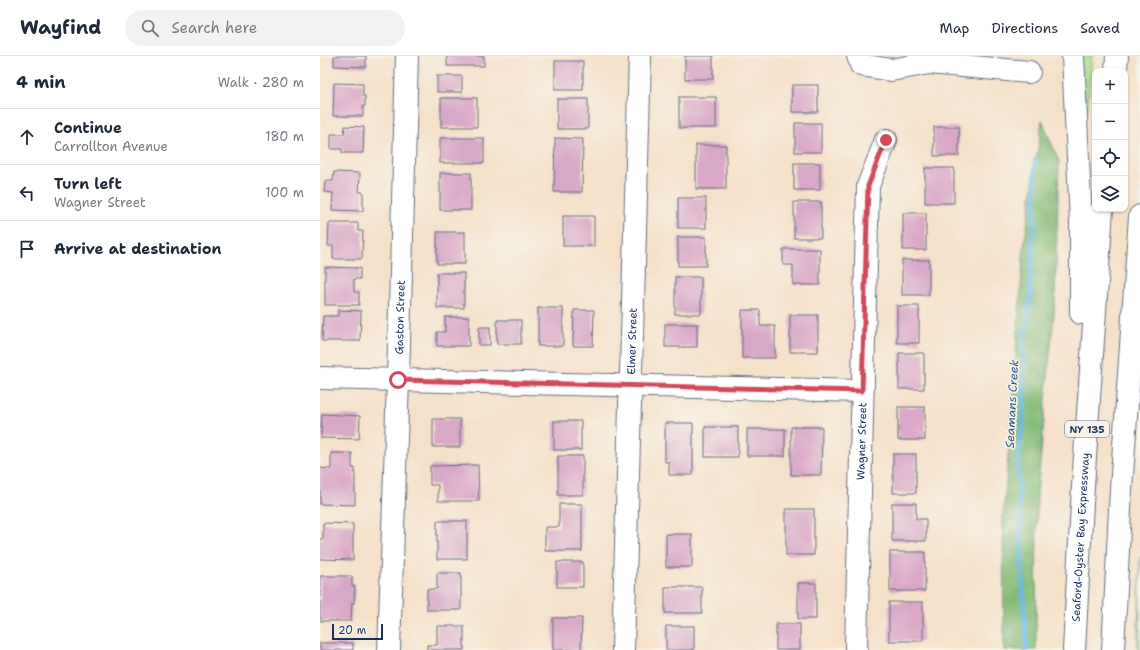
<!DOCTYPE html>
<meta charset="utf-8">
<style>
:root{--surface:#fff;--page:#f2f2f3;--text:#1f2937;--muted:#747a83;--line:#e0e1e3}
body{margin:0;font-family:"Shantell Sans",sans-serif;background:var(--page);color:var(--text)}
.controls{position:absolute;right:12px;top:12px;display:grid;overflow:hidden;border-radius:8px;box-shadow:0 1px 3px #0004}
.controls button{width:36px;height:36px;display:grid;place-items:center;padding:0;border:0;border-bottom:1px solid var(--line);background:var(--surface);color:var(--text);font:20px sans-serif}
.scale{position:absolute;left:12px;bottom:10px;width:51px;box-sizing:border-box;padding-left:4px;border:2px solid #1b2f5e;border-top:0;font-size:11px;line-height:14px;white-space:nowrap;color:#1b2f5e;-webkit-text-stroke:3px #f7f3e8;paint-order:stroke}
.stop{position:absolute;width:12px;height:12px;margin:-9px;border:3px solid #d1495b;border-radius:50%;background:#fff}
.stop.end{background:#d1495b;border-color:#fff;box-shadow:0 1px 4px #0008}
.list{margin:0;padding:0;list-style:none}
h2{display:flex;justify-content:space-between;align-items:center;height:52px;margin:0;padding:0 16px;font-size:17px}
h2 small{font-size:13px;font-weight:400;color:var(--muted)}
.list li{display:grid;grid-template-columns:26px 1fr auto;gap:12px;align-items:center;box-sizing:border-box;height:56px;padding:0 16px;border-top:1px solid var(--line)}
.list b{display:block;font-size:15px;white-space:nowrap}
.list p{margin:0;font-size:13px;white-space:nowrap;color:var(--muted)}
.list em{font-size:13px;font-style:normal;color:var(--muted)}
.icon{flex:none;width:22px;height:22px;fill:none;stroke:currentColor;stroke-width:2;stroke-linecap:round;stroke-linejoin:round}
.map{position:relative;flex:none;width:820px;height:594px;overflow:hidden}
header{display:flex;align-items:center;gap:24px;box-sizing:border-box;height:56px;padding:0 20px;background:var(--surface);border-bottom:1px solid var(--line)}
header strong{font-size:19px}
nav{display:flex;gap:22px;margin-inline-start:auto;font-size:14px}
.search{width:280px;height:36px;background:var(--page);display:flex;align-items:center;gap:10px;box-sizing:border-box;padding:0 14px;border-radius:22px;color:var(--muted);font-size:15px}
main{display:flex}
aside{flex:1;background:var(--surface)}
.map>svg:first-child{display:block}
</style>
<header>
<strong>Wayfind</strong>
<div class="search"><svg class="icon" aria-label="search" viewBox="0 0 24 24"><circle cx="10" cy="10" r="6"/><path d="M15 15l6 6"/></svg>Search here</div>
<nav><a>Map</a><a>Directions</a><a>Saved</a></nav>
</header>
<main>
<aside>
<h2>4 min<small>Walk · 280 m</small></h2>
<ul class="list">
<li><svg class="icon" aria-label="ahead" viewBox="0 0 24 24"><path d="M12 20V5M6 11l6-6 6 6"/></svg><div><b>Continue</b><p>Carrollton Avenue</p></div><em>180 m</em></li>
<li><svg class="icon" aria-label="left" viewBox="0 0 24 24"><path d="M17 20v-9H6M10 6l-5 5 5 5"/></svg><div><b>Turn left</b><p>Wagner Street</p></div><em>100 m</em></li>
<li><svg class="icon" aria-label="arrive" viewBox="0 0 24 24"><path d="M6 21V4h12l-3 4 3 4H6"/></svg><div><b>Arrive at destination</b></div></li>
</ul>
</aside>
<div class="map">
<svg width="820" height="594" viewBox="0 0 820 594">
<rect width="100%" height="100%" fill="#f7f3e8"/>
<filter id="ink" filterUnits="userSpaceOnUse"><feTurbulence type="fractalNoise" baseFrequency=".025" numOctaves="2"/><feDisplacementMap in="SourceGraphic" scale="8" xChannelSelector="R" yChannelSelector="G"/><feConvolveMatrix kernelMatrix="1 2 1 2 8 2 1 2 1" color-interpolation-filters="sRGB"/></filter>
<filter id="wash" filterUnits="userSpaceOnUse"><feTurbulence type="fractalNoise" baseFrequency=".012" numOctaves="4" result="noise"/><feDisplacementMap in="SourceGraphic" scale="16" xChannelSelector="R" yChannelSelector="G"/><feGaussianBlur stdDeviation="0.9" result="paint"/><feColorMatrix in="noise" values="0 0 0 0 0 0 0 0 0 0 0 0 0 0 0 0 0 1.4 0 .05"/><feComposite in="paint" operator="in"/></filter>
<g filter="url(#wash)">
<rect width="100%" height="100%" fill="#f5e1c9"/>
<!-- green -->
<g fill="#a5da8b" stroke="#608474">
<polygon points="760,0 772,0 767,55 761,64"/>
<polygon points="820,501 820,594 817,594 820,509"/>
</g>
<!-- forest -->
<polygon fill="#84ba77" stroke="#50746a" points="722,64 739,106 735,247 717,439 716,594 684,594 683,463 704,190"/>
<g fill="none" stroke-linecap="round" stroke-linejoin="round">
<!-- stream -->
<polyline stroke="#63b8e0" stroke-width="5" points="707,594 703,536 698,409 704,353 704,287 710,245 715,147 715,104"/>
</g>
<g id="blocks">
<!-- building -->
<g fill="#d9a7c7">
<polygon points="14,0 46,0 46,11 14,10"/>
<rect x="127" y="0" width="37" height="10"/>
<rect x="365" y="0" width="28" height="23"/>
<rect x="235" y="5" width="28" height="29"/>
<rect x="117" y="20" width="25" height="16"/>
<polygon points="14,27 43,28 43,40 45,40 45,50 43,50 43,60 13,60"/>
<rect x="472" y="29" width="26" height="27"/>
<rect x="359" y="41" width="37" height="31"/>
<rect x="121" y="42" width="36" height="29"/>
<rect x="237" y="43" width="31" height="30"/>
<rect x="475" y="67" width="26" height="29"/>
<polygon points="25,70 44,71 43,97 22,97 22,93 11,93 11,78 24,78"/>
<rect x="614" y="71" width="25" height="29"/>
<rect x="120" y="82" width="44" height="25"/>
<polygon points="235,82 263,83 262,136 234,136"/>
<rect x="376" y="89" width="30" height="44"/>
<rect x="474" y="107" width="26" height="27"/>
<rect x="605" y="112" width="29" height="35"/>
<polygon points="14,116 40,117 39,136 43,136 43,155 12,154 13,137 4,136 5,125 13,125"/>
<rect x="120" y="117" width="31" height="37"/>
<rect x="358" y="142" width="28" height="30"/>
<rect x="474" y="146" width="27" height="36"/>
<rect x="583" y="157" width="23" height="37"/>
<rect x="243" y="160" width="31" height="30"/>
<polygon points="9,167 38,167 38,175 43,175 42,203 13,203 13,190 8,190"/>
<rect x="117" y="176" width="28" height="32"/>
<rect x="358" y="181" width="28" height="29"/>
<polygon points="463,193 500,193 500,229 473,229 473,209 463,209"/>
<rect x="582" y="204" width="27" height="35"/>
<polygon points="5,211 40,212 40,223 34,223 34,236 39,236 39,249 5,249"/>
<rect x="117" y="217" width="27" height="35"/>
<rect x="355" y="221" width="26" height="37"/>
<rect x="577" y="250" width="22" height="37"/>
<rect x="218" y="252" width="25" height="38"/>
<polygon points="18,254 41,255 40,285 2,285 3,260 18,260"/>
<polygon points="254,254 274,254 273,290 253,290"/>
<polygon points="422,254 440,254 440,270 455,270 455,302 422,302"/>
<rect x="470" y="259" width="28" height="37"/>
<polygon points="125,261 149,261 149,290 117,290 117,276 125,276"/>
<rect x="177" y="264" width="24" height="24"/>
<rect x="345" y="268" width="32" height="23"/>
<rect x="159" y="271" width="11" height="18"/>
<rect x="579" y="297" width="25" height="36"/>
<rect x="578" y="351" width="27" height="33"/>
<polygon points="2,358 40,360 39,383 1,382"/>
<rect x="113" y="363" width="27" height="28"/>
<rect x="234" y="365" width="27" height="29"/>
<polygon points="345,367 373,367 373,419 349,419 349,406 345,406"/>
<rect x="385" y="371" width="33" height="30"/>
<polygon points="471,371 502,371 501,419 471,419"/>
<rect x="427" y="373" width="38" height="27"/>
<polygon points="11,397 32,397 32,412 35,412 35,449 0,448 0,412 11,413"/>
<rect x="573" y="398" width="23" height="39"/>
<rect x="238" y="400" width="25" height="39"/>
<polygon points="158,409 159,445 118,445 118,429 110,429 110,410"/>
<polygon points="572,447 596,447 596,463 606,463 606,485 572,485"/>
<polygon points="239,448 262,448 262,495 225,495 225,471 239,471"/>
<rect x="466" y="453" width="28" height="46"/>
<rect x="117" y="465" width="30" height="38"/>
<polygon points="3,467 33,468 33,504 0,503 0,483 3,483"/>
<rect x="346" y="478" width="26" height="33"/>
<rect x="570" y="496" width="35" height="39"/>
<rect x="237" y="506" width="26" height="25"/>
<polygon points="117,517 141,517 141,554 107,554 107,533 117,533"/>
<polygon points="0,520 32,520 32,530 35,530 34,547 32,547 31,565 0,565"/>
<rect x="478" y="527" width="18" height="36"/>
<rect x="345" y="531" width="37" height="26"/>
<rect x="569" y="546" width="34" height="39"/>
<polygon points="233,562 262,562 261,594 233,594"/>
<rect x="456" y="568" width="24" height="26"/>
<polygon points="117,570 144,570 144,594 107,594 107,589 117,589"/>
<rect x="346" y="570" width="28" height="24"/>
<rect x="0" y="587" width="33" height="7"/>
</g>
</g>
</g>
<g filter="url(#ink)">
<use href="#blocks" fill-opacity="0" stroke="#676d83" stroke-width="1"/>
<g fill="none" stroke-linecap="round" stroke-linejoin="round">
<!-- minor casing -->
<g stroke="#676d83" stroke-width="24">
<g id="minor">
<polyline points="538,0 541,9 571,14 609,7 610,0"/>
<polyline points="609,7 709,16"/>
<polyline points="0,322 542,335"/>
<path id="s1" d="M 69,594 L 78,324 L 87,0"/>
<path id="s2" d="M 303,594 L 320,0"/>
<path id="s3" d="M 537,594 L 536,591 L 548,130 L 566,84"/>
</g>
</g>
<!-- highway casing -->
<g stroke="#676d83" stroke-width="24">
<g id="highway">
<polyline points="753,0 761,165 761,257"/>
<polyline points="796,15 797,0"/>
<path id="s4" d="M 754,594 L 763,430 L 782,153"/>
<polyline points="793,594 801,433 820,160"/>
</g>
</g>
<!-- minor -->
<use href="#minor" stroke="#fff" stroke-width="22"/>
<!-- highway -->
<use href="#highway" stroke="#fff" stroke-width="22"/>
</g>
</g>
<g fill="none" stroke-linecap="round" stroke-linejoin="round" filter="url(#ink)">
<!-- route -->
<polyline stroke="#d1495b" stroke-width="5" points="78,324 542,335 548,130 566,84"/>
</g>
<g text-anchor="middle" stroke-width="3.5" stroke-linejoin="round" paint-order="stroke">
<!-- shield labels -->
<rect fill="#f7f3e8" stroke="#5d6a87" stroke-width="1" x="745" y="365" width="44" height="16" rx="3"/>
<g font-size="10" font-weight="bold" fill="#1b2f5e">
<text x="767" y="377">NY 135</text>
</g>
<!-- street labels -->
<g font-size="11" fill="#1b2f5e" stroke="#f7f3e8">
<text dy="4" stroke="none"><textPath href="#s1" startOffset="333">Gaston Street</textPath></text>
<text dy="4" stroke="none"><textPath href="#s2" startOffset="309">Elmer Street</textPath></text>
<text dy="4" stroke="none"><textPath href="#s3" startOffset="209">Wagner Street</textPath></text>
<text dy="4" stroke="none"><textPath href="#s4" startOffset="113">Seaford-Oyster Bay Expressway</textPath></text>
</g>
<!-- water labels -->
<g font-size="12" font-style="italic" fill="#315885" stroke="#f7f3e8">
<text transform="translate(692 348) rotate(-87)" y="4">Seamans Creek</text>
</g>
</g>
</svg>
<div class="controls">
<button>+</button>
<button>−</button>
<button><svg class="icon" aria-label="locate" viewBox="0 0 24 24"><circle cx="12" cy="12" r="6"/><path d="M12 2v4M12 18v4M2 12h4M18 12h4"/></svg></button>
<button><svg class="icon" aria-label="layers" viewBox="0 0 24 24"><path d="M12 4l9 5-9 5-9-5zM3 14l9 5 9-5"/></svg></button>
</div>
<div class="scale">20 m</div>
<div class="stop" style="left:78px;top:324px"></div>
<div class="stop end" style="left:566px;top:84px"></div>
</div>
</main>
